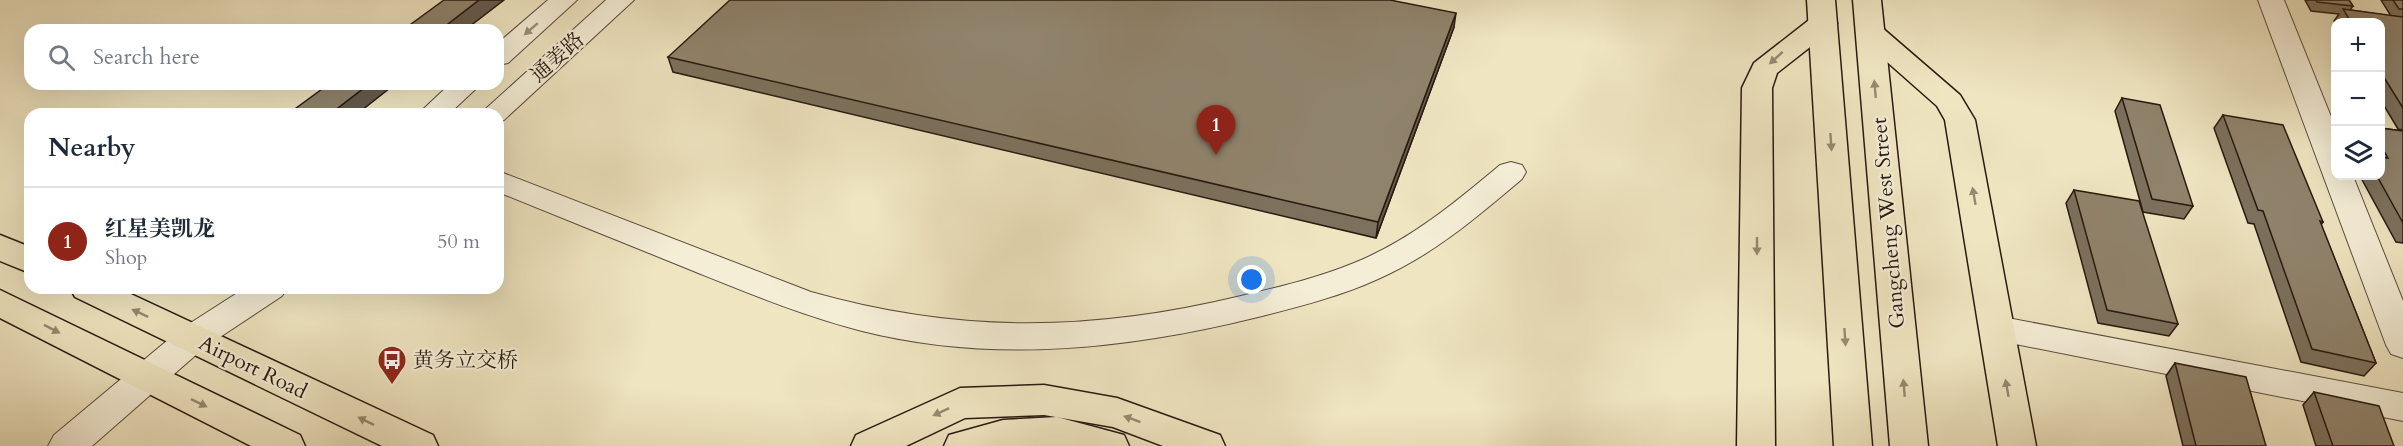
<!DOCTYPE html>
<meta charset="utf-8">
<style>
:root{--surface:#fff;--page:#f2f2f3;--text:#1f2937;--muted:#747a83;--line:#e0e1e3;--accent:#8f2418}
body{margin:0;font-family:Cardo,"Noto Serif SC",serif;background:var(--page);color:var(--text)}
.controls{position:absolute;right:18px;top:18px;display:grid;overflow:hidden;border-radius:12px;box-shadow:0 6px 24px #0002}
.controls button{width:54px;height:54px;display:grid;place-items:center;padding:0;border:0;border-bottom:2px solid var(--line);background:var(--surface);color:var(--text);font:30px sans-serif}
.you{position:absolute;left:1252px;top:280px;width:21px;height:21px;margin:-15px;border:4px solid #fff;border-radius:50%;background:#1a73e8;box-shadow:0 0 0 9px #1a73e833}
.badge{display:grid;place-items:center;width:39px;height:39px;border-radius:50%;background:var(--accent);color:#fff;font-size:20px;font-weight:700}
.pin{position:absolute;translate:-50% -50px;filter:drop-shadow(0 2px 3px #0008)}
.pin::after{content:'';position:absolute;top:32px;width:21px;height:18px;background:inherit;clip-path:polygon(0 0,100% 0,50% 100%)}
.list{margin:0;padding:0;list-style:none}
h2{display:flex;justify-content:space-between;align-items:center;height:78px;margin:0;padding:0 24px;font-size:26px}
h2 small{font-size:20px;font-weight:400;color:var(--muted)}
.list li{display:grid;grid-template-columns:39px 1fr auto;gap:18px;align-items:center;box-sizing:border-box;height:108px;padding:0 24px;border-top:2px solid var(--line)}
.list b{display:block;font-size:22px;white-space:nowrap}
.list p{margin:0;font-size:20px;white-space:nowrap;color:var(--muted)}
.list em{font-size:20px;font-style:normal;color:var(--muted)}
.icon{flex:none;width:33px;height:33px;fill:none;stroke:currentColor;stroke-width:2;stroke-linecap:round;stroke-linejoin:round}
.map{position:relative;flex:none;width:2403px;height:446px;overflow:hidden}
.search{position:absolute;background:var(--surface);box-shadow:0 6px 24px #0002;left:24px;top:24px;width:480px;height:66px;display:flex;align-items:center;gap:15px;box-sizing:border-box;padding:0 21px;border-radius:18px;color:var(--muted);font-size:22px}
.panel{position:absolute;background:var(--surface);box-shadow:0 6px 24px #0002;left:24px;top:108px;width:480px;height:186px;border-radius:18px}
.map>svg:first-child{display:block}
</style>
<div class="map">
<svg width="2403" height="446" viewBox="0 0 2403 446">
<rect width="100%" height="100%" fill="#efe5c1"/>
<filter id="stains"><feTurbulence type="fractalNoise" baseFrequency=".00333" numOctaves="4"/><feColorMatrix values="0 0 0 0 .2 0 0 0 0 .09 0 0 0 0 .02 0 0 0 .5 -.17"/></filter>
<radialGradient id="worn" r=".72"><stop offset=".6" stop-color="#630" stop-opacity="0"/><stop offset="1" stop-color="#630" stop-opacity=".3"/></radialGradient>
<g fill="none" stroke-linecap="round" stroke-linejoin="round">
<!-- minor casing -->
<g stroke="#5a4c3c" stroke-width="2">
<g id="minor">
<polygon points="548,0 577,0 508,63 498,65 498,43"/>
<polygon points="606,0 634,0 504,120 498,122 498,114 480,114"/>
<polygon points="2258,0 2284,0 2336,129 2336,176 2353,176 2403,301 2403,358 2391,354 2386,345"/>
<polygon points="450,84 481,84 449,114 418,114"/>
<path d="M 1511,162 L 1522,165 L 1526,172 L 1522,179 C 1477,217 1433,255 1378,279 C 1341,296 1298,307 1258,317 C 1129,349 993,364 862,331 C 803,316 748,293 691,270 C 627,244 562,218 498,192 L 498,171 L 811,292 C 959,334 1092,332 1241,296 C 1279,287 1318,278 1354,263 C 1409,241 1456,202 1500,165 Z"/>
<polygon points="245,288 287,288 282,296 205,347 92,446 48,446 54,435 181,329"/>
<polygon points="1997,316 2403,393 2403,421 1985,338 1980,329 1985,320"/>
</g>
</g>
<!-- major casing -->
<g stroke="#291910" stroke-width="3">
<g id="major">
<polygon points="1823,15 1833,17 1837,23 1833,29 1777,73 1772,88 1775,446 1737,446 1742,88 1754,63 1813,17"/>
<polygon points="1870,24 1880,26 1960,95 1975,120 2036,446 1998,446 1945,120 1937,106 1860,38 1856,32 1860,26"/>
<polygon points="1044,385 1117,398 1220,435 1225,446 1163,446 1113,427 1044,415 965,418 906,446 851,446 856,435 960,388"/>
</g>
</g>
<!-- highway casing -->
<g stroke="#291910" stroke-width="3">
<g id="highway">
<polygon points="1807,0 1835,0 1872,446 1834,446"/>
<polygon points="1853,0 1881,0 1928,446 1890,446"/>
<polygon points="0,235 30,247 30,273 0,261"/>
<polygon points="70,288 118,288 433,435 438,446 382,446 75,297"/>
<polygon points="0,290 300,435 305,446 251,446 0,318"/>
<polygon points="1057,417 1124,435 1129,446 944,446 949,435 1003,420"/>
</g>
</g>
<!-- minor -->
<use href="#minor" fill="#f5eed7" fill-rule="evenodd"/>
<!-- major -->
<use href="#major" fill="#efe5c1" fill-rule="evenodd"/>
<!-- highway -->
<use href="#highway" fill="#efe5c1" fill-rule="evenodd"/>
</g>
<!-- wall -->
<g fill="#7c715d" stroke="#291910" stroke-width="1.5">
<polygon points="2305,0 2349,0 2353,6 2350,10 2391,16 2381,0 2403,0 2403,130 2398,129 2380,99 2380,22 2336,22 2336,23 2334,21 2339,14 2311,11"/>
<polygon points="1454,27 1376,238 673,72 668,57"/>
<polygon points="2122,98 2193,206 2184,219 2143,212 2115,111"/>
<polygon points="2223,115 2323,222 2321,225 2376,363 2364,376 2301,362 2254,224 2248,223 2214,128"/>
<polygon points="2380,128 2403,131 2403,243 2396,242 2360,176 2380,176"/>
<polygon points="2074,190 2178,324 2169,336 2098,323 2066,203"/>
<polygon points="2175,363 2266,446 2183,446 2166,376"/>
<polygon points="2314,392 2394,446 2316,446 2303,405"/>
</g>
<!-- shaded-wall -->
<g fill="#655c4c" stroke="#291910" stroke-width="1.5">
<polygon points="479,0 504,0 465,30 440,30"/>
<polygon points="1456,13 1454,27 1376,238 1378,222"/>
<polygon points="369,84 395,84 357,114 330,114"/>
</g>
<!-- building -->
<g fill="#90836c" stroke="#291910" stroke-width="1.5">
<polygon points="444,0 479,0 440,30 403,30"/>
<polygon points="730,0 1390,0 1456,13 1378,222 668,57"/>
<polygon points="2316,0 2349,0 2353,6 2317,2"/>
<polygon points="2393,0 2403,0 2403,9 2399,9"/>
<polygon points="2343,9 2403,17 2403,108 2380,71 2380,22 2351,22"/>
<polygon points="329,84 369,84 330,114 288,114"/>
<polygon points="2122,98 2160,105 2193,206 2152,199"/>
<polygon points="2223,115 2283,125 2323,222 2320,221 2376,363 2312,349 2263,211 2258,210"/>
<polygon points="2380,128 2403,131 2403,223 2377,176 2380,176 2380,157 2388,158 2380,144"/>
<polygon points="2074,190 2139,201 2178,324 2107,310"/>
<polygon points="2175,363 2246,377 2266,446 2196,446"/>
<polygon points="2314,392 2379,406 2394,446 2333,446"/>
</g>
<!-- one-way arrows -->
<defs><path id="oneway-solid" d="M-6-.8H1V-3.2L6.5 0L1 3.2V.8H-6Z" transform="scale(1.5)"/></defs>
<use fill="#998e7d" href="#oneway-solid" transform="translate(531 29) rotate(139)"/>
<g fill="#968971">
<use href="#oneway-solid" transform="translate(1776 58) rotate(138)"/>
<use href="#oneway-solid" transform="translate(1875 89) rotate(-95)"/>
<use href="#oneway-solid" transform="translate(1831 142) rotate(86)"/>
<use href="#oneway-solid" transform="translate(1974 196) rotate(-100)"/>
<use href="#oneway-solid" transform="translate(1757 246) rotate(90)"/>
<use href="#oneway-solid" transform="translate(140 313) rotate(-155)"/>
<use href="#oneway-solid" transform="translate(52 329) rotate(27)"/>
<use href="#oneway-solid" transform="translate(1845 337) rotate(86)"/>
<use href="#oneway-solid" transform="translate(1904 388) rotate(-95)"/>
<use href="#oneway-solid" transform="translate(2007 388) rotate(-100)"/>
<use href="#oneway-solid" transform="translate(199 403) rotate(26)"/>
<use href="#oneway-solid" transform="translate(941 412) rotate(155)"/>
<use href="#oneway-solid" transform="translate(1132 419) rotate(-160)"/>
<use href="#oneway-solid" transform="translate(366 421) rotate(-154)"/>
</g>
<!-- icons -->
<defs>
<g id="bus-pin" transform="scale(1.5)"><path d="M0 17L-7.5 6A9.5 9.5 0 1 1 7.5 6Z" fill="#8f2418" stroke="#f5eed7"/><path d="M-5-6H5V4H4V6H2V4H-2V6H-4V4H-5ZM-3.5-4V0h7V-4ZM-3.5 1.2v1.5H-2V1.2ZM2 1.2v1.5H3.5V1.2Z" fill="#fff"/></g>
</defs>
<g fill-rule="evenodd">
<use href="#bus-pin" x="392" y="360"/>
</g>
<g text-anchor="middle" stroke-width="4.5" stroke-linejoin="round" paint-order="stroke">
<!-- street labels -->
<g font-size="21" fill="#291910" stroke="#f5eed7">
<text transform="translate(557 57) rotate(-42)" y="7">通姜路</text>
<text transform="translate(1888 223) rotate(-95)" y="7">Gangcheng West Street</text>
<text transform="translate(253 367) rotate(26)" y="7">Airport Road</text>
</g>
<!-- poi labels -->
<g font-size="21" fill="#291910" stroke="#f5eed7" text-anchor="start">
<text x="413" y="367">黄务立交桥</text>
</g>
</g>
<rect width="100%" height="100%" filter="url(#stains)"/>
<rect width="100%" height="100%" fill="url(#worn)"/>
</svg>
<div class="controls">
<button>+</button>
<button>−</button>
<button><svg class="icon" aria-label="layers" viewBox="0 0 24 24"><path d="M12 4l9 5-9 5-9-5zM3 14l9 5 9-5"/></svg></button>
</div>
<div class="you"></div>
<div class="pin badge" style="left:1216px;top:155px">1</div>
<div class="search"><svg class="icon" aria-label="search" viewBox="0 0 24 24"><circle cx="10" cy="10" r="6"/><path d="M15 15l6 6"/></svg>Search here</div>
<section class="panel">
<h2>Nearby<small></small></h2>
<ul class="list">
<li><span class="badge">1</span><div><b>红星美凯龙</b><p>Shop</p></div><em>50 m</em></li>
</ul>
</section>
</div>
